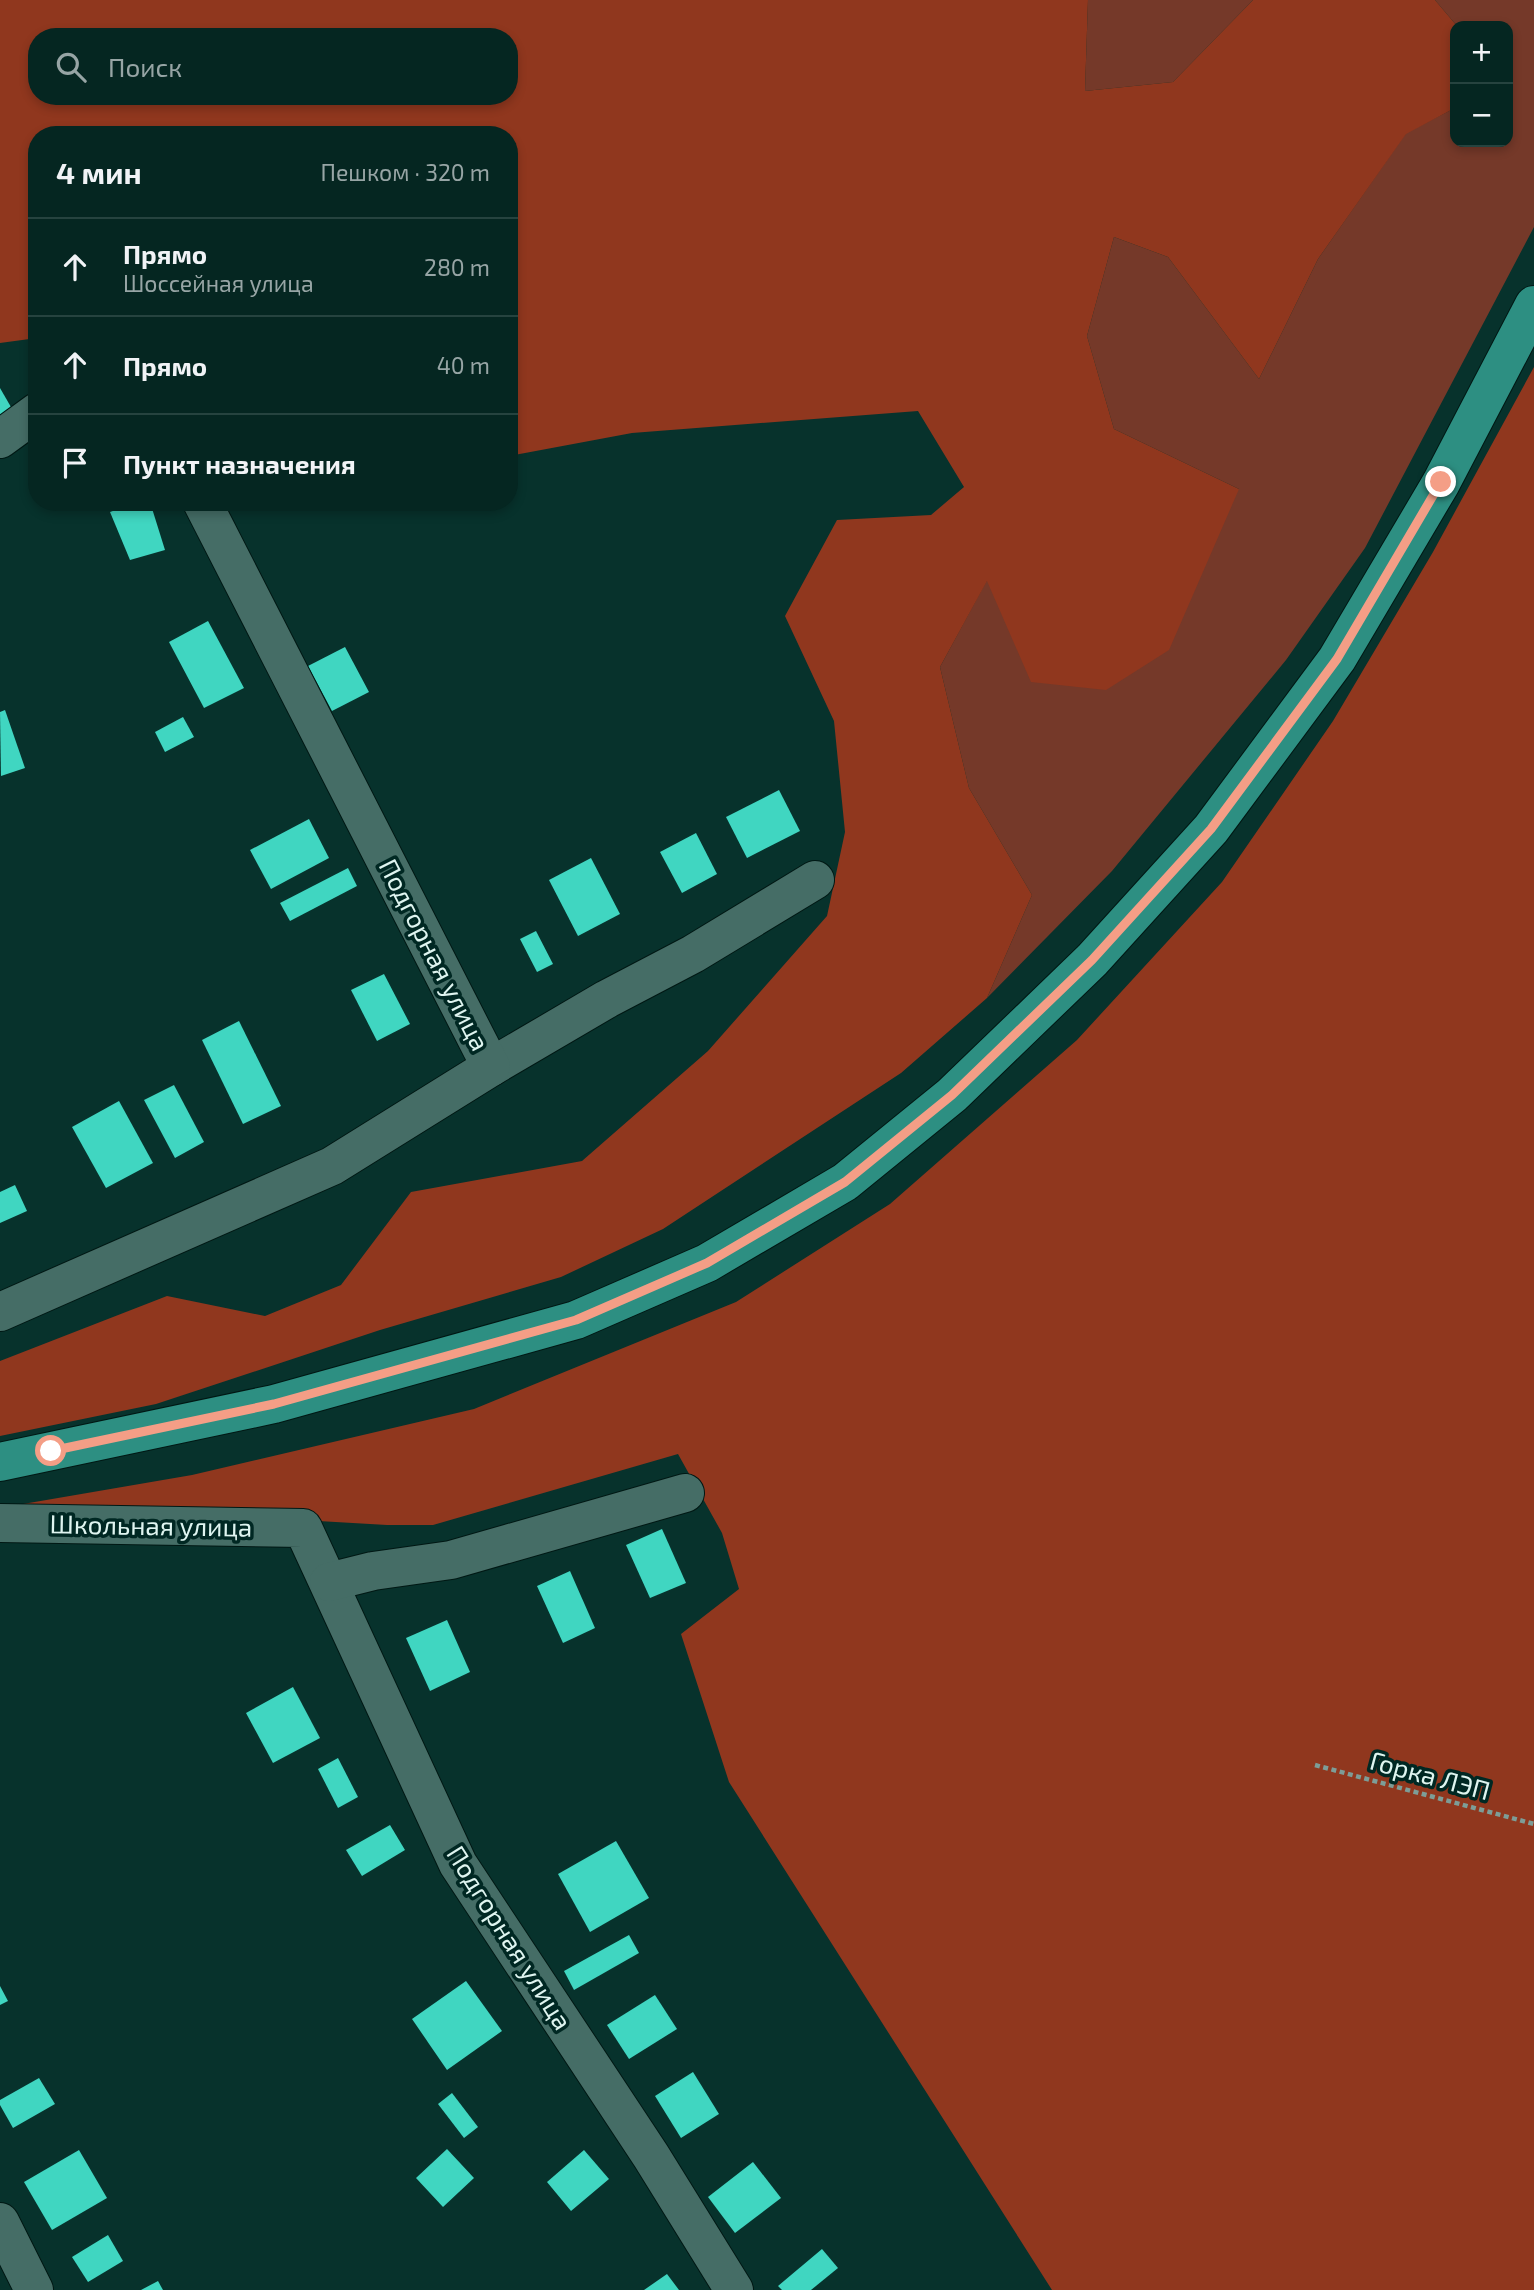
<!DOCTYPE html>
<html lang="ru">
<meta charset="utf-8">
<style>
:root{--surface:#052621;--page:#13322e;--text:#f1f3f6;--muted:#97a5a5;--line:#26433f}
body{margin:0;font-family:"Exo 2",sans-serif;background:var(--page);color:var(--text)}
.controls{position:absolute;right:21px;top:21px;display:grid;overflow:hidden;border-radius:14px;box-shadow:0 4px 10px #0003}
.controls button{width:63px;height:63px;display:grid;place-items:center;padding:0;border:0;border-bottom:2px solid var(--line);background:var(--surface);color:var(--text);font:35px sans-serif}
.stop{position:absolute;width:21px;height:21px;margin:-16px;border:5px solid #f49e86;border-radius:50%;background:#fff}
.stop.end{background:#f49e86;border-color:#fff;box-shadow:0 2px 7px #0008}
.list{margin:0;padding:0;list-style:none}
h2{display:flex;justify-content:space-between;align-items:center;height:91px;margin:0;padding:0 28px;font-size:30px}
h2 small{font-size:23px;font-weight:400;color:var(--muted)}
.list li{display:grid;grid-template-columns:46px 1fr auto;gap:21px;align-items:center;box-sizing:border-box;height:98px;padding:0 28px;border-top:2px solid var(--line)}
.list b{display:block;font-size:26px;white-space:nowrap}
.list p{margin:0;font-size:23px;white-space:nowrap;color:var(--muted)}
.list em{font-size:23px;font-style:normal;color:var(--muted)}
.icon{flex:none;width:38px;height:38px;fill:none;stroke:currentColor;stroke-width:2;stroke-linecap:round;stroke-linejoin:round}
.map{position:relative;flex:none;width:1534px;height:2290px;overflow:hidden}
.search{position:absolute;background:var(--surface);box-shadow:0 4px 10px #0003;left:28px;top:28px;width:490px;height:77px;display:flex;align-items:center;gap:18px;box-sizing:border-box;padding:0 24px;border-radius:28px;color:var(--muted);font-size:26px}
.panel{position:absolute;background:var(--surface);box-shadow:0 4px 10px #0003;left:28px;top:126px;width:490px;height:385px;border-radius:28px}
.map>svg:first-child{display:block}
</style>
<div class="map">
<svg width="1534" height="2290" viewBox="0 0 1534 2290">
<rect width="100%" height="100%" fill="#07322c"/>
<!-- green -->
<g fill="#753929">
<polygon points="1088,0 1253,0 1173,82 1085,91"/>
<polygon points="1435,0 1534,0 1534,227 1365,548 1286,660 1112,871 987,998 1032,895 969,788 940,667 987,580 1239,489 1114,429 1087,336 1114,237 1168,257 1259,379 1318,259 1406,133 1455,108 1455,142 1508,142 1508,26 1457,26"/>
</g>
<!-- forest -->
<g fill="#90371e" fill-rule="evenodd">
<path d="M 0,0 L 1088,0 L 1085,91 L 1173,82 L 1253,0 L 1435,0 L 1457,26 L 1455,26 L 1455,108 L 1406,134 L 1318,259 L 1259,379 L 1168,257 L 1114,237 L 1087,336 L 1114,429 L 1239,489 L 1169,650 L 1106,690 L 1031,682 L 987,581 L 940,667 L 969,788 L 1032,895 L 987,998 L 901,1073 L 663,1229 L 561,1277 L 380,1330 L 156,1404 L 0,1436 L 0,1361 L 167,1296 L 265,1316 L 341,1285 L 411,1192 L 582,1161 L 708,1051 L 827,916 L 845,832 L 834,721 L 785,616 L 837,520 L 931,515 L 964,487 L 918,411 L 632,433 L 509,456 L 509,135 L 37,135 L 37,338 L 0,343 ZM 37,37 L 509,37 L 509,96 L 37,96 Z"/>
<polygon points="1534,367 1534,2290 1052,2290 729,1782 681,1634 739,1589 722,1533 678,1454 433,1525 387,1525 23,1504 192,1475 474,1409 736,1302 890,1204 1077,1040 1222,882 1333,721 1433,552"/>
</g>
<!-- building -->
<g fill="#40d6c1">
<polygon points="0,388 15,414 0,422"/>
<polygon points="138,502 150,502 165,550 130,560 110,512"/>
<polygon points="236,502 259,502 241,511"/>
<polygon points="208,621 244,688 204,708 169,642"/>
<polygon points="345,647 369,692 332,711 308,666"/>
<polygon points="5,710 25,768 1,776 0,712"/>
<polygon points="183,717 194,737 165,752 155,732"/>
<polygon points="779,790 800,831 747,858 726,817"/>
<polygon points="309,819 329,858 271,889 250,850"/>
<polygon points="696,833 717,874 682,893 660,852"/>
<polygon points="591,858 620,914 578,936 549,880"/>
<polygon points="348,868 357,886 290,921 280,903"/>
<polygon points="536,931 553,964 537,972 520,939"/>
<polygon points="384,974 410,1024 377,1041 351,990"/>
<polygon points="239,1021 281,1106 243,1124 202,1040"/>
<polygon points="174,1085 204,1142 175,1158 144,1100"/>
<polygon points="119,1101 153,1163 106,1188 72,1127"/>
<polygon points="15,1185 27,1211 0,1223 0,1192"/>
<polygon points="662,1529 686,1583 650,1598 626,1545"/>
<polygon points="570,1571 595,1628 563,1643 537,1586"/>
<polygon points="447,1620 470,1672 430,1691 406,1638"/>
<polygon points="293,1687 320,1738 273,1763 246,1713"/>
<polygon points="338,1758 358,1797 338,1808 318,1769"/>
<polygon points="390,1825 405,1850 362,1876 346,1850"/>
<polygon points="616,1841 649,1898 590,1932 558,1874"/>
<polygon points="629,1935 639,1953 574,1990 564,1971"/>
<polygon points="466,1981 502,2031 447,2070 412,2019"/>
<polygon points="0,1986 8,2001 0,2005"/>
<polygon points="655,1995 677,2029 629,2059 607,2025"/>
<polygon points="693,2072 719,2114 681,2138 655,2096"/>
<polygon points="39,2078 55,2104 13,2128 0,2105 0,2100"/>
<polygon points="452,2093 478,2127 464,2138 438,2104"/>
<polygon points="447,2149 474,2178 443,2207 416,2178"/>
<polygon points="79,2150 107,2198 52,2230 24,2182"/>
<polygon points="584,2150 609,2179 571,2211 547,2182"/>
<polygon points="753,2162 781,2198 735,2233 708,2197"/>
<polygon points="108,2235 123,2261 88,2282 72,2257"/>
<polygon points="822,2249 838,2268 811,2290 782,2290 778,2286"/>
<polygon points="667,2274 679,2290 644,2290"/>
<polygon points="158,2281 163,2290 141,2290"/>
</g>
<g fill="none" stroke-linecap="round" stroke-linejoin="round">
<!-- minor casing -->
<g stroke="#001814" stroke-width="40">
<g id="minor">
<polyline points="0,439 37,412"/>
<polyline points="491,1067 607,999 693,954 815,880"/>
<polyline points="0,1312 332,1166 491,1067 202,502"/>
<polyline points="0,1523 303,1528 458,1864 651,2156 734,2290"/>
<polyline points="329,1582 373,1571 451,1560 685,1493"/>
<polyline points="0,2222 34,2290"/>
</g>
</g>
<!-- major casing -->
<g stroke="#001814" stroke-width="40">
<polyline id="major" points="0,1462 274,1404 576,1320 707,1263 845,1182 952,1095 1092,960 1211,829 1337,659 1441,483 1534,305"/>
</g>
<!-- path -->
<polyline stroke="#7d9d97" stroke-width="4.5" stroke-dasharray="5 3.5" stroke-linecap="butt" points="1315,1765 1534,1824"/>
<!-- minor -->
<use href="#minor" stroke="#456d66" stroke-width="38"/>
<!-- major -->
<use href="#major" stroke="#2d8f82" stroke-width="38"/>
</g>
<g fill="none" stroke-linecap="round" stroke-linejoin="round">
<!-- route -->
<polyline stroke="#f49e86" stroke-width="9" points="51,1451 274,1404 576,1320 707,1263 845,1182 952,1095 1092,960 1211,829 1337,659 1441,482"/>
</g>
<g text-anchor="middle" stroke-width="7" stroke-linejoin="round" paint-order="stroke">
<!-- street labels -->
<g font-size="26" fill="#dff5f0" stroke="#002823">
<text transform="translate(434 955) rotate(63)" y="9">Подгорная улица</text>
<text transform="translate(151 1526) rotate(1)" y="9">Школьная улица</text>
<text transform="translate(1430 1776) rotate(15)" y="9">Горка ЛЭП</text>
<text transform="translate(509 1938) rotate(58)" y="9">Подгорная улица</text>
</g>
</g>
</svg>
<div class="controls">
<button>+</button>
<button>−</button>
</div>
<div class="stop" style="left:51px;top:1451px"></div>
<div class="stop end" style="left:1441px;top:482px"></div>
<div class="search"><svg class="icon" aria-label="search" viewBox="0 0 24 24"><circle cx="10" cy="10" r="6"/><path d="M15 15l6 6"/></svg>Поиск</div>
<section class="panel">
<h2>4 мин<small>Пешком · 320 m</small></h2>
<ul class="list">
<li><svg class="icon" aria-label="ahead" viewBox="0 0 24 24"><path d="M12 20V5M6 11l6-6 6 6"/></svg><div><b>Прямо</b><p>Шоссейная улица</p></div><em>280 m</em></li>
<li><svg class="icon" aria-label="ahead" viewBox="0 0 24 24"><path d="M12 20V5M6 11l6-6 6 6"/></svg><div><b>Прямо</b></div><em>40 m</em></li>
<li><svg class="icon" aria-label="arrive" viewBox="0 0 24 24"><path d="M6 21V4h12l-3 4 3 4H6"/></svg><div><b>Пункт назначения</b></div></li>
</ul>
</section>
</div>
